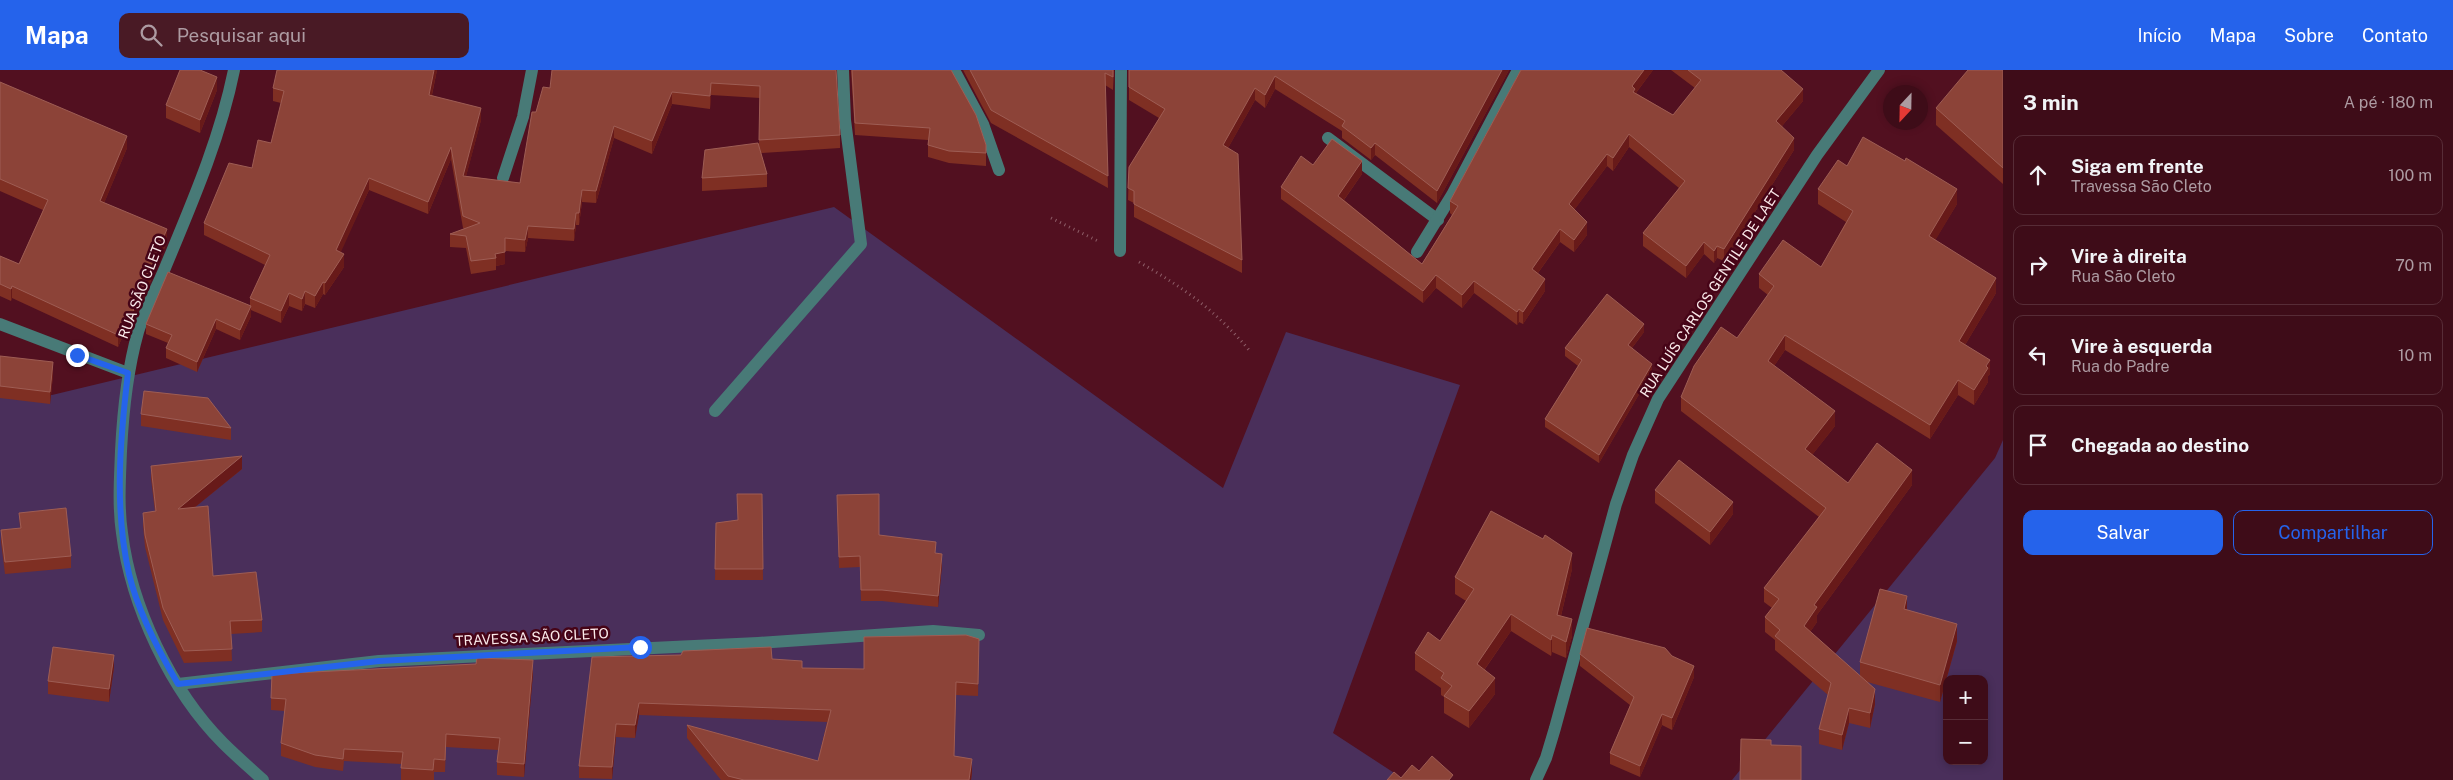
<!DOCTYPE html>
<html lang="pt">
<meta charset="utf-8">
<style>
:root{--surface:#3e0c18;--page:#491a25;--text:#f1f3f6;--muted:#ad9ba2;--line:#572c37;--accent:#2563eb}
body{margin:0;font-family:"Public Sans",sans-serif;background:var(--page);color:var(--text)}
.controls{position:absolute;right:15px;bottom:15px;display:grid;overflow:hidden;border-radius:10px;box-shadow:0 2px 8px #0003}
.controls button{width:45px;height:45px;display:grid;place-items:center;padding:0;border:0;border-bottom:1px solid var(--line);background:var(--surface);color:var(--text);font:25px sans-serif}
.compass{position:absolute;left:1883px;top:15px;width:45px;height:45px;border-radius:50%;background:var(--surface);box-shadow:0 2px 8px #0003;rotate:202deg}
.stop{position:absolute;width:15px;height:15px;margin:-11px;border:4px solid #2563eb;border-radius:50%;background:#fff}
.stop.end{background:#2563eb;border-color:#fff;box-shadow:0 1px 5px #0008}
.list{margin:0;padding:0;list-style:none}
h2{display:flex;justify-content:space-between;align-items:center;height:65px;margin:0;padding:0 20px;font-size:21px}
h2 small{font-size:16px;font-weight:400;color:var(--muted)}
.list li{display:grid;grid-template-columns:32px 1fr auto;gap:15px;align-items:center;box-sizing:border-box;height:80px;margin:0 10px 10px;padding:0 10px;border:1px solid var(--line);border-radius:10px}
.list b{display:block;font-size:19px;white-space:nowrap}
.list p{margin:0;font-size:16px;white-space:nowrap;color:var(--muted)}
.list em{font-size:16px;font-style:normal;color:var(--muted)}
.actions{display:flex;gap:10px;padding:15px 20px}
.actions a{flex:1;padding:11px 0;border:1px solid var(--accent);border-radius:10px;text-align:center;font-size:18px;color:var(--accent)}
.actions .main{background:var(--accent);color:#fff}
.icon{flex:none;width:28px;height:28px;fill:none;stroke:currentColor;stroke-width:2;stroke-linecap:round;stroke-linejoin:round}
.map{position:relative;flex:none;width:2003px;height:710px;overflow:hidden}
header{display:flex;align-items:center;gap:30px;box-sizing:border-box;height:70px;padding:0 25px;background:var(--accent);color:#fff}
header strong{font-size:24px}
nav{display:flex;gap:28px;margin-inline-start:auto;font-size:18px}
.search{width:350px;height:45px;background:var(--page);display:flex;align-items:center;gap:12px;box-sizing:border-box;padding:0 18px;border-radius:10px;color:var(--muted);font-size:19px}
main{display:flex}
aside{flex:1;background:var(--surface)}
.map>svg:first-child{display:block}
</style>
<header>
<strong>Mapa</strong>
<div class="search"><svg class="icon" aria-label="search" viewBox="0 0 24 24"><circle cx="10" cy="10" r="6"/><path d="M15 15l6 6"/></svg>Pesquisar aqui</div>
<nav><a>Início</a><a>Mapa</a><a>Sobre</a><a>Contato</a></nav>
</header>
<main>
<div class="map">
<svg width="2003" height="710" viewBox="0 0 2003 710">
<rect width="100%" height="100%" fill="#521020"/>
<!-- green -->
<g fill="#4a2f5b" fill-rule="evenodd">
<polygon points="834,137 1223,418 1286,262 1460,315 1333,663 1405,710 0,710 0,310 52,325"/>
<path d="M 2003,370 L 2003,710 L 1732,710 L 1995,388 ZM 1947,609 L 1984,609 L 1984,691 L 1947,691 Z"/>
</g>
<g fill="none" stroke-linecap="round" stroke-linejoin="round">
<!-- path -->
<g stroke="#8e5e68" stroke-width="3" stroke-dasharray="1 4" stroke-linecap="butt">
<polyline points="1051,148 1098,171"/>
<path d="M 1139,192 C 1184,218 1215,240 1249,280"/>
</g>
<!-- minor -->
<g stroke="#487a77" stroke-width="12">
<path d="M 234,0 C 220,69 192,133 165,198 C 156,219 145,240 138,262 C 127,301 123,341 121,381 C 120,408 118,436 122,463 C 131,536 171,621 223,673 C 236,686 250,698 263,710"/>
<polyline points="954,0 983,54 999,100"/>
<polyline points="1328,68 1438,150"/>
<polyline points="503,108 523,47 532,0"/>
<polyline points="1120,181 1121,0"/>
<polyline points="1417,182 1452,125 1518,0"/>
<polyline points="0,254 128,303"/>
<polyline points="715,341 861,174 845,50 843,0"/>
<polyline points="178,614 379,591 758,573 933,561 979,565"/>
<polyline points="1536,710 1546,688 1555,658 1616,434 1633,385 1658,329 1817,85 1879,0"/>
</g>
</g>
<!-- wall -->
<g fill="#7f2f23">
<polygon points="437,0 432,25 481,50 466,106 520,113 536,42 550,18 836,0 840,65 840,78 761,83 767,104 767,117 702,121 702,108 759,74 760,28 711,25 710,39 672,34 652,84 614,68 596,133 582,132 579,155 576,155 574,171 528,168 525,182 505,181 505,194 496,196 496,200 471,204 466,178 450,177 450,164 464,159 463,158 451,89 428,144 369,120 340,182 344,197 325,225 323,224 315,238 305,234 302,241 289,236 281,253 251,240 251,246 240,270 216,259 197,302 166,288 166,278 168,273 146,264 146,254 250,236 250,228 265,195 204,165 204,153 252,98 271,73 281,33 273,31 273,18"/>
<polygon points="851,0 951,0 986,75 986,96 949,93 928,87 928,70 855,65"/>
<polygon points="963,0 1114,0 1113,20 1105,15 1108,118 991,53"/>
<polygon points="1129,0 1509,0 1437,133 1375,85 1371,90 1342,68 1342,61 1275,19 1265,38 1255,30 1228,78 1242,190 1242,203 1134,147 1134,133 1128,130 1129,97 1159,48 1129,30"/>
<polygon points="1521,0 1653,0 1636,23 1673,45 1695,18 1671,0 1781,0 1803,31 1782,56 1794,80 1724,191 1717,188 1714,193 1704,184 1686,208 1643,176 1643,163 1679,118 1629,77 1613,101 1607,96 1574,140 1587,165 1574,182 1560,172 1538,203 1545,221 1523,254 1519,252 1517,255 1474,223 1462,238 1436,218 1423,233 1281,129 1281,117 1313,95 1362,104 1344,130 1422,194 1452,145 1450,143 1450,131"/>
<polygon points="2003,0 2003,114 1936,55 1936,38"/>
<polygon points="0,12 127,78 104,133 167,172 131,258 127,256 118,277 12,228 11,231 0,226 0,186 19,194 43,140 0,121"/>
<polygon points="217,20 200,63 166,48 166,35"/>
<polygon points="1847,96 1957,134 1935,170 1996,223 1965,275 1990,304 1988,306 1988,312 1974,335 1958,325 1930,369 1785,280 1774,296 1835,356 1812,385 1848,413 1912,415 1817,545 1817,552 1810,562 1860,606 1860,592 1907,540 1957,571 1940,632 1867,612 1875,634 1870,658 1849,653 1842,680 1819,674 1819,659 1828,625 1775,580 1775,570 1765,562 1765,547 1772,538 1764,532 1764,518 1819,447 1681,341 1681,327 1737,268 1768,225 1759,218 1759,204 1821,197 1846,152 1818,134 1818,119"/>
<polygon points="1644,262 1632,278 1652,302 1599,393 1545,357 1545,349 1578,296 1565,286 1565,278"/>
<polygon points="0,286 53,305 50,334 0,328"/>
<polygon points="141,344 231,358 231,370 141,356"/>
<polygon points="151,396 242,399 195,437 213,506 262,550 262,562 231,564 232,591 184,593 163,550 145,477 143,455 143,443 155,442 151,408"/>
<polygon points="1655,420 1733,444 1710,475 1655,433"/>
<polygon points="762,424 763,510 715,510 716,453 738,450"/>
<polygon points="837,436 879,465 936,484 942,495 938,537 882,531 861,531 860,497 839,498"/>
<polygon points="19,443 71,486 71,498 5,504 1,472 1,460 20,458"/>
<polygon points="1572,499 1561,546 1572,566 1566,588 1552,582 1551,586 1511,561 1485,599 1495,624 1469,658 1444,643 1444,627 1441,625 1441,618 1415,600 1415,583 1440,571 1466,531 1455,524 1455,507"/>
<polygon points="979,582 978,626 956,625 954,686 972,702 971,710 721,710 687,668 687,655 818,691 827,652 639,645 635,668 616,667 612,709 579,708 579,696 592,587 772,589 802,598 864,599"/>
<polygon points="1580,584 1694,607 1672,660 1662,655 1640,707 1610,694 1610,683 1630,635 1580,596"/>
<polygon points="114,597 109,632 48,624 48,611"/>
<polygon points="533,603 524,707 497,705 497,692 498,680 446,677 445,702 434,702 434,710 401,710 401,694 344,691 343,701 315,697 281,686 281,673 285,641 271,640 271,628"/>
</g>
<!-- shaded-wall -->
<g fill="#681a19">
<polygon points="434,0 437,0 429,37 429,25"/>
<polygon points="1502,0 1509,0 1437,133 1437,121"/>
<polygon points="1644,0 1653,0 1635,24 1635,31 1632,16"/>
<polygon points="1275,6 1275,19 1265,38 1265,25"/>
<polygon points="217,7 217,20 200,63 200,50"/>
<polygon points="711,13 711,25 710,39 710,26"/>
<polygon points="1255,18 1255,30 1223,87 1223,75"/>
<polygon points="1803,19 1803,31 1776,63 1776,51"/>
<polygon points="672,22 672,34 652,84 652,71"/>
<polygon points="481,38 481,50 463,118 463,106"/>
<polygon points="614,56 614,68 596,133 596,121"/>
<polygon points="1629,64 1629,77 1613,101 1613,88"/>
<polygon points="127,66 127,78 100,143 100,131"/>
<polygon points="1794,68 1794,80 1724,191 1724,179"/>
<polygon points="1375,73 1375,85 1371,90 1371,78"/>
<polygon points="451,77 451,89 428,144 428,132"/>
<polygon points="1607,84 1607,96 1569,147 1569,134"/>
<polygon points="1362,91 1362,104 1338,138 1338,126"/>
<polygon points="369,108 369,120 336,193 336,180"/>
<polygon points="1957,119 1957,134 1929,181 1929,166"/>
<polygon points="582,120 582,132 579,155 579,143"/>
<polygon points="576,143 576,155 574,171 574,159"/>
<polygon points="1587,152 1587,165 1574,182 1574,170"/>
<polygon points="528,156 528,168 525,182 525,170"/>
<polygon points="167,159 167,172 131,258 131,246"/>
<polygon points="1560,159 1560,172 1532,211 1532,199"/>
<polygon points="505,168 505,194 496,196 496,188 495,184"/>
<polygon points="1704,172 1704,184 1686,208 1686,196"/>
<polygon points="1717,176 1717,188 1714,193 1714,181"/>
<polygon points="344,184 344,197 325,225 325,213"/>
<polygon points="1436,205 1436,218 1423,233 1423,221"/>
<polygon points="1996,208 1996,223 1959,285 1959,271"/>
<polygon points="1545,209 1545,221 1523,254 1523,242"/>
<polygon points="1474,211 1474,223 1462,238 1462,225"/>
<polygon points="323,212 323,224 315,238 315,226"/>
<polygon points="12,216 12,228 11,231 11,219"/>
<polygon points="305,221 305,234 302,241 302,229"/>
<polygon points="289,223 289,236 281,253 281,241"/>
<polygon points="251,236 251,246 240,270 240,260"/>
<polygon points="1519,239 1519,252 1517,255 1517,242"/>
<polygon points="127,244 127,256 118,277 118,265"/>
<polygon points="216,249 216,259 197,302 197,292"/>
<polygon points="1644,254 1644,262 1628,283 1628,275"/>
<polygon points="1785,265 1785,280 1768,305 1768,291"/>
<polygon points="1990,290 1990,304 1988,306 1988,312 1974,335 1974,320"/>
<polygon points="53,292 53,305 50,334 50,322"/>
<polygon points="1652,294 1652,302 1599,393 1599,385"/>
<polygon points="1958,310 1958,325 1930,369 1930,355"/>
<polygon points="1835,341 1835,356 1805,394 1805,379"/>
<polygon points="242,386 242,399 178,451 178,439"/>
<polygon points="1912,400 1912,415 1817,545 1817,552 1804,571 1804,556 1814,535"/>
<polygon points="1733,432 1733,444 1710,475 1710,462"/>
<polygon points="1572,483 1572,499 1557,562 1557,545"/>
<polygon points="942,484 942,495 938,537 938,526"/>
<polygon points="1907,526 1907,544 1904,539"/>
<polygon points="1511,544 1511,561 1477,610 1477,594"/>
<polygon points="1572,549 1572,566 1566,588 1566,572"/>
<polygon points="1957,554 1957,571 1940,632 1940,615"/>
<polygon points="1552,565 1552,582 1551,586 1551,570"/>
<polygon points="114,585 114,597 109,632 109,619"/>
<polygon points="533,590 533,603 524,707 524,694"/>
<polygon points="1694,596 1694,607 1672,660 1672,648"/>
<polygon points="1495,608 1495,624 1469,658 1469,641"/>
<polygon points="1875,619 1875,634 1870,658 1870,643"/>
<polygon points="639,633 639,645 635,668 635,655"/>
<polygon points="1849,638 1849,653 1842,680 1842,665"/>
<polygon points="1662,644 1662,655 1640,707 1640,696"/>
<polygon points="616,654 616,667 612,709 612,697"/>
<polygon points="972,689 972,702 971,710 969,710"/>
</g>
<!-- building -->
<g fill="#8c4338" stroke="#9e5d54">
<polygon points="180,0 200,0 217,7 200,50 166,35"/>
<polygon points="277,0 434,0 429,25 481,38 463,106 520,113 532,42 536,42 543,17 550,18 552,0 836,0 840,65 759,70 760,16 711,13 710,26 672,22 652,71 614,56 596,121 582,120 579,143 576,143 574,159 528,156 525,170 505,168 505,182 495,184 496,188 471,191 466,166 450,164 480,153 463,146 451,77 428,132 369,108 336,180 344,184 325,213 323,212 315,226 305,221 302,229 289,223 281,241 250,228 270,185 204,153 229,93 252,98 258,70 271,73 284,21 273,18"/>
<polygon points="852,0 951,0 976,45 986,75 986,83 949,81 928,75 930,58 855,53"/>
<polygon points="970,0 1113,0 1113,7 1105,3 1108,106 991,40"/>
<polygon points="1129,0 1502,0 1437,121 1375,73 1371,78 1342,56 1345,51 1275,6 1265,25 1255,18 1223,75 1238,84 1242,190 1134,134 1134,121 1128,118 1129,97 1165,39 1129,17"/>
<polygon points="1521,0 1644,0 1632,16 1635,19 1633,22 1673,45 1701,10 1688,0 1781,0 1803,19 1776,51 1794,68 1724,179 1717,176 1714,181 1704,172 1686,196 1643,163 1685,111 1629,64 1613,88 1607,84 1569,134 1587,152 1574,170 1560,159 1532,199 1545,209 1523,242 1519,239 1517,242 1474,211 1462,225 1436,205 1423,221 1281,117 1301,86 1313,95 1332,69 1362,91 1338,126 1422,194 1458,136 1450,131"/>
<polygon points="1968,0 2003,0 2003,98 1936,38"/>
<polygon points="0,12 127,66 100,131 167,159 131,246 127,244 118,265 12,216 11,219 0,214 0,186 19,194 48,130 0,109"/>
<polygon points="1863,67 1905,91 1906,88 1957,119 1929,166 1996,208 1959,271 1990,290 1986,296 1988,298 1974,320 1958,310 1930,355 1785,265 1768,291 1835,341 1805,379 1848,413 1877,373 1912,400 1814,535 1817,537 1804,556 1875,619 1870,643 1849,638 1842,665 1819,659 1831,613 1775,566 1780,560 1765,547 1779,529 1764,518 1826,438 1681,327 1694,296 1721,257 1737,268 1774,216 1759,204 1783,170 1821,197 1853,141 1818,119 1838,90 1847,96"/>
<polygon points="758,73 767,104 702,108 705,80"/>
<polygon points="168,202 251,236 240,260 216,249 197,292 166,278 172,265 146,254"/>
<polygon points="1607,224 1644,254 1628,275 1652,294 1599,385 1545,349 1582,290 1565,278"/>
<polygon points="0,286 53,292 50,322 0,316"/>
<polygon points="144,321 208,328 231,358 141,344"/>
<polygon points="242,386 178,439 208,436 213,506 256,502 262,550 230,551 232,579 184,581 163,538 145,465 143,443 156,441 151,396"/>
<polygon points="1679,390 1733,432 1710,462 1655,420"/>
<polygon points="737,424 762,424 763,499 715,499 716,453 738,450"/>
<polygon points="879,424 879,465 936,472 935,483 942,484 938,526 882,520 861,520 860,486 839,487 837,425"/>
<polygon points="66,438 71,486 5,492 1,460 21,458 19,443"/>
<polygon points="1491,441 1543,469 1545,465 1572,483 1557,545 1572,549 1566,572 1552,565 1551,570 1511,544 1477,594 1495,608 1469,641 1444,626 1452,616 1441,608 1444,603 1415,583 1428,562 1440,571 1474,519 1455,507"/>
<polygon points="1880,519 1907,526 1904,539 1957,554 1940,615 1860,592"/>
<polygon points="1587,558 1665,578 1672,586 1694,596 1672,648 1662,644 1640,696 1610,683 1634,627 1580,584"/>
<polygon points="966,565 979,569 978,614 956,612 954,686 972,689 969,710 744,710 728,706 687,655 818,691 831,640 639,633 635,655 616,654 612,697 579,696 592,587 681,585 683,581 771,577 772,589 802,591 802,598 864,599 864,567"/>
<polygon points="53,577 114,585 109,619 48,611"/>
<polygon points="477,588 533,590 524,694 497,692 500,668 446,664 445,690 434,689 433,700 401,698 403,682 344,679 343,689 315,685 281,673 286,629 271,628 272,604 476,594"/>
<polygon points="1741,669 1771,670 1771,675 1801,676 1801,710 1740,710"/>
<polygon points="1432,686 1453,705 1449,710 1387,710 1394,702 1401,708 1412,695 1419,701"/>
</g>
<g fill="none" stroke-linecap="round" stroke-linejoin="round">
<!-- route -->
<path stroke="#2563eb" stroke-width="6" d="M 77,285 L 128,303 C 120,370 114,438 129,504 C 138,542 158,580 178,614 L 379,591 L 640,577"/>
</g>
<g text-anchor="middle" stroke-width="5" stroke-linejoin="round" paint-order="stroke">
<!-- street labels -->
<g font-size="14" fill="#fae9ea" stroke="#460417">
<text transform="translate(142 217) rotate(-69)" y="5">RUA SÃO CLETO</text>
<text transform="translate(1710 223) rotate(-57)" y="5">RUA LUÍS CARLOS GENTILE DE LAET</text>
<text transform="translate(532 567) rotate(-3)" y="5">TRAVESSA SÃO CLETO</text>
</g>
</g>
</svg>
<div class="controls">
<button>+</button>
<button>−</button>
</div>
<svg class="compass" viewBox="-18 -18 36 36"><path d="M0-13l5 13h-10z" fill="#e53935"/><path d="M0 13l5-13h-10z" fill="#ad9ba2"/></svg>
<div class="stop" style="left:640px;top:577px"></div>
<div class="stop end" style="left:77px;top:285px"></div>
</div>
<aside>
<h2>3 min<small>A pé · 180 m</small></h2>
<ul class="list">
<li><svg class="icon" aria-label="ahead" viewBox="0 0 24 24"><path d="M12 20V5M6 11l6-6 6 6"/></svg><div><b>Siga em frente</b><p>Travessa São Cleto</p></div><em>100 m</em></li>
<li><svg class="icon" aria-label="right" viewBox="0 0 24 24"><path d="M7 20v-9h11M14 6l5 5-5 5"/></svg><div><b>Vire à direita</b><p>Rua São Cleto</p></div><em>70 m</em></li>
<li><svg class="icon" aria-label="left" viewBox="0 0 24 24"><path d="M17 20v-9H6M10 6l-5 5 5 5"/></svg><div><b>Vire à esquerda</b><p>Rua do Padre</p></div><em>10 m</em></li>
<li><svg class="icon" aria-label="arrive" viewBox="0 0 24 24"><path d="M6 21V4h12l-3 4 3 4H6"/></svg><div><b>Chegada ao destino</b></div></li>
</ul>
<div class="actions"><a class="main">Salvar</a><a>Compartilhar</a></div>
</aside>
</main>
